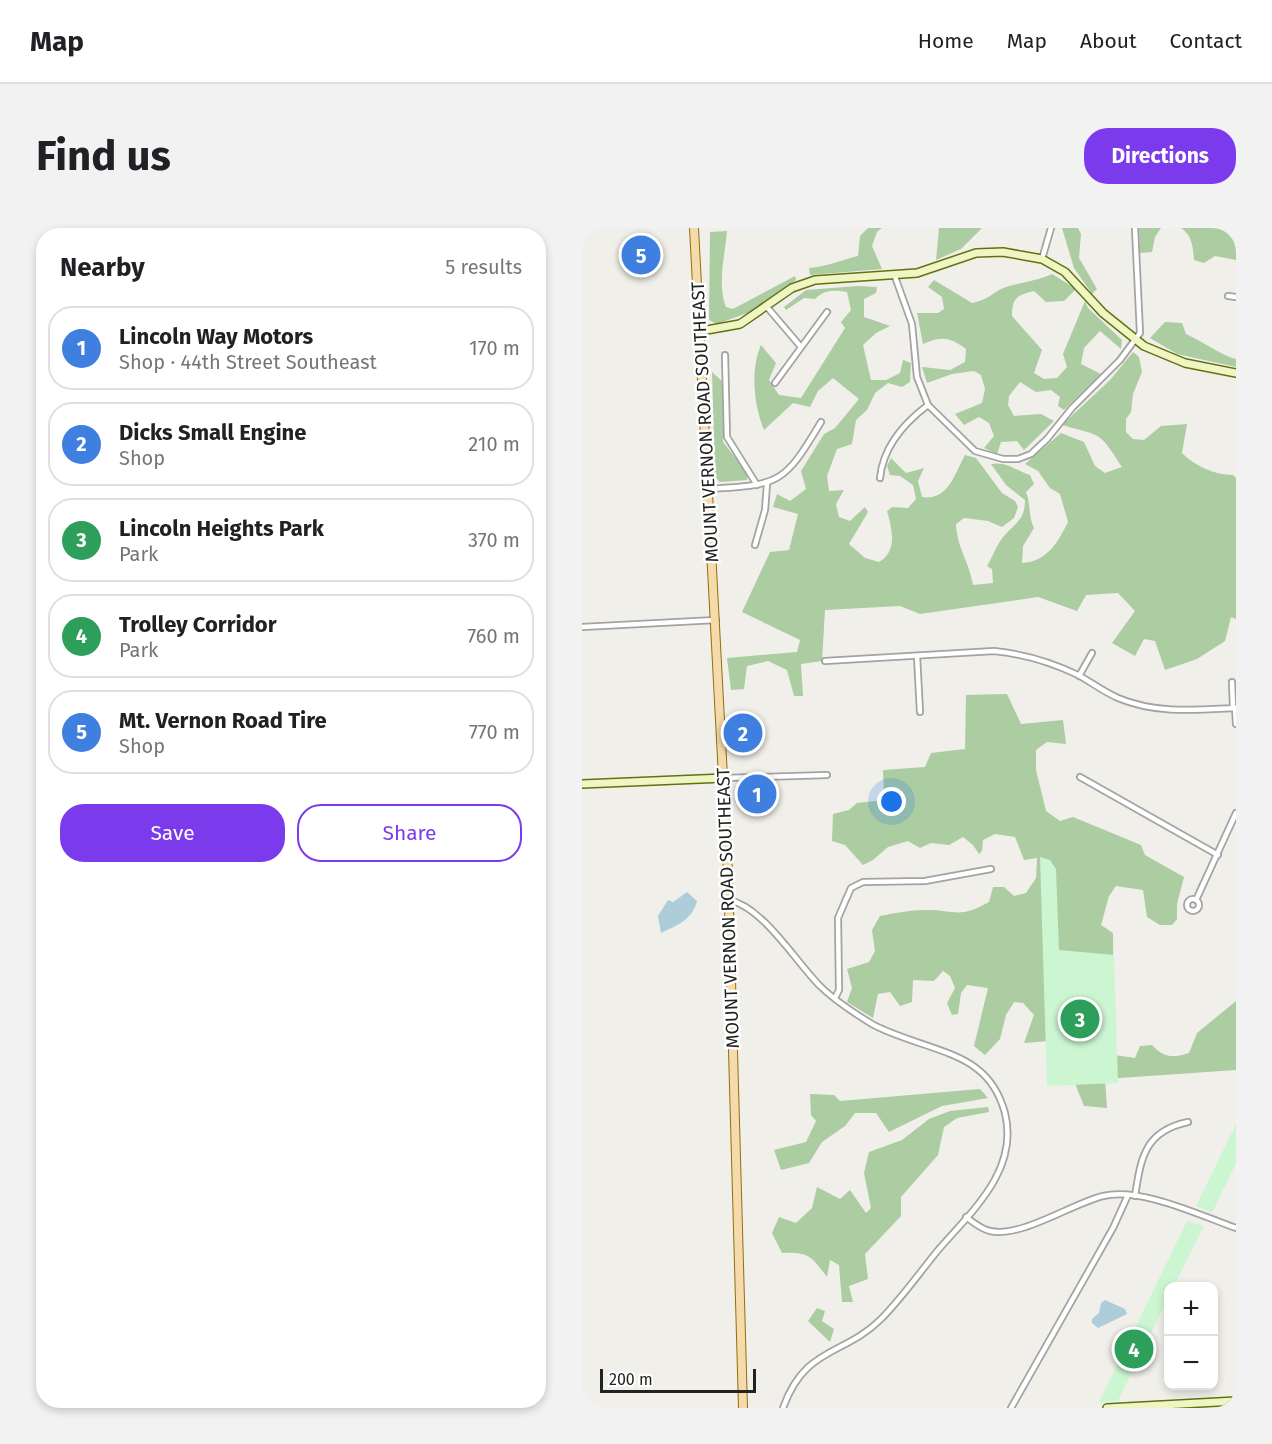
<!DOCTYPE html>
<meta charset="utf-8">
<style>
:root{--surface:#fff;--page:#f2f2f2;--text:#202124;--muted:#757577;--line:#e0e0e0;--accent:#7c3aed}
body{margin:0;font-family:"Fira Sans",sans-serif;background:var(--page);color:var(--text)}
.controls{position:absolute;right:18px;bottom:18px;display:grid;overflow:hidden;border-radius:12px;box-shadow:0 3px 9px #0003}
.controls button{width:54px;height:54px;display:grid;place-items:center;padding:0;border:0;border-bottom:2px solid var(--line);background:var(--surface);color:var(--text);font:30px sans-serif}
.scale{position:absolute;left:18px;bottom:15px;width:156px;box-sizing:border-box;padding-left:6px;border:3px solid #222;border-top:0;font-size:16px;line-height:21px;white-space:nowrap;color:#222;-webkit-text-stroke:4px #fff;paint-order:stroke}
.you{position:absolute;left:310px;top:574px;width:21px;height:21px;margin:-15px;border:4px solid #fff;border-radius:50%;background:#1a73e8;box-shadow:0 0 0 9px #1a73e833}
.badge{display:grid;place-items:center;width:39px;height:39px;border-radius:50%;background:var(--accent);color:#fff;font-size:20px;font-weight:700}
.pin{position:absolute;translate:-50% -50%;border:3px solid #fff;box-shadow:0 2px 6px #0006}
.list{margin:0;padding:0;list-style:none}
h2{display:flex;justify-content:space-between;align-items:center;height:78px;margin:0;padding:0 24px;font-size:26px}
h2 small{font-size:20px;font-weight:400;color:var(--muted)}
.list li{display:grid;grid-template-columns:39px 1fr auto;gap:18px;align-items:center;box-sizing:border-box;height:84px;margin:0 12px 12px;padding:0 12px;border:2px solid var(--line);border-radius:24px}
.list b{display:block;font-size:22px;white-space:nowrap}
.list p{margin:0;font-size:20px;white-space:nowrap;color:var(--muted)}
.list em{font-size:20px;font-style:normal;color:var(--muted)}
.actions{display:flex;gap:12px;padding:18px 24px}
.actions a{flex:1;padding:14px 0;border:2px solid var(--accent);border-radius:24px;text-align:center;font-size:21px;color:var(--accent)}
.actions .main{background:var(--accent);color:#fff}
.map{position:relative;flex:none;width:654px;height:1180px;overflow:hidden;border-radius:24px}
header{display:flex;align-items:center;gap:36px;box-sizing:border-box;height:84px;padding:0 30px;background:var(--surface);border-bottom:2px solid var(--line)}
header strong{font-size:28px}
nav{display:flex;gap:33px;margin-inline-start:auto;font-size:21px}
.intro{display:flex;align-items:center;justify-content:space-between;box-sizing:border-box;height:144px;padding:0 36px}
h1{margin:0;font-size:42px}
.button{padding:15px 27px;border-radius:24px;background:var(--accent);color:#fff;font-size:21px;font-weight:700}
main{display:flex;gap:36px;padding:0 36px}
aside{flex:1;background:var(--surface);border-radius:24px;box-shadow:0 3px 9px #0003}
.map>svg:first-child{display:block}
</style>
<header>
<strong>Map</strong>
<nav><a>Home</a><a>Map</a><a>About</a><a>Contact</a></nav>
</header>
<div class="intro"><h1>Find us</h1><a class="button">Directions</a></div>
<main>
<aside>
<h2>Nearby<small>5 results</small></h2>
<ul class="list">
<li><span class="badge" style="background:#3f7fe0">1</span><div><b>Lincoln Way Motors</b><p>Shop · 44th Street Southeast</p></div><em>170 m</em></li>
<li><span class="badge" style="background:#3f7fe0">2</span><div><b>Dicks Small Engine</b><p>Shop</p></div><em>210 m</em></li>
<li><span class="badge" style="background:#2e9e5b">3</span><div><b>Lincoln Heights Park</b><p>Park</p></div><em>370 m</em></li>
<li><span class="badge" style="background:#2e9e5b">4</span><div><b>Trolley Corridor</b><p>Park</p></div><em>760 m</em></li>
<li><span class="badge" style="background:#3f7fe0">5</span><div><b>Mt. Vernon Road Tire</b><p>Shop</p></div><em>770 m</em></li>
</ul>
<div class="actions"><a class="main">Save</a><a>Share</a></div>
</aside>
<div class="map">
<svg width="654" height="1180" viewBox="0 0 654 1180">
<rect width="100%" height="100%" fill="#f1efe9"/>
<!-- forest -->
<g fill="#accca2">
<path d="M 286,0 L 300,0 L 295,4 L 290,18 L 300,41 L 228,47 L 227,40 C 244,39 259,32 276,28 L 278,8 Z"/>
<polygon points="357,0 400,0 379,21 354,32"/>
<polygon points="480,0 496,0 499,6 497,30 515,61 510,66 492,40"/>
<polygon points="557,0 579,0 573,9 570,24 558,25"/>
<path d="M 599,0 L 654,0 L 654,32 L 633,28 L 622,35 L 612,32 C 611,19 610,7 599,0 Z"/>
<path d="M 145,3 C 143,27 135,57 144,79 L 151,81 L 213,48 L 214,52 L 168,84 L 135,96 L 127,92 L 128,4 Z"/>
<path d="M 470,46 L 494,61 L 482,73 L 464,74 L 452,63 C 435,67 430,70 430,88 L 460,122 L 452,145 L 462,151 L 475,150 L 485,139 L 481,126 L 503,73 L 506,80 L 540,112 L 539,121 L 518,103 L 502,120 L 499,136 L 519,146 L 482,182 L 476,178 L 478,169 L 469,162 L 454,164 L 438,154 L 427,168 L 426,177 L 432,188 L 459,186 L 472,193 L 442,222 L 435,213 L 419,214 L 415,226 L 402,220 L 412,208 L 407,195 L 397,189 L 382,197 L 373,186 L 400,175 L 403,161 L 399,147 L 392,143 L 370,146 L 345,155 L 340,139 L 368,142 L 383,134 L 384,121 C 368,109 359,108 341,116 L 335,85 L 356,85 L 362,81 L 360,69 L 346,59 L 352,52 L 390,75 C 407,72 412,63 424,59 C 440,54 455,53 470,46 Z"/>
<path d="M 276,58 L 295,59 L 294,65 L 282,71 L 282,89 L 308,98 L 294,105 L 281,117 L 289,152 L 304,152 L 318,145 L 321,132 L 329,135 L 328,154 L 320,159 L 306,155 L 293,165 L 285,182 L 274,192 L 270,216 L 255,221 L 245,248 L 247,263 L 262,262 L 254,276 L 257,289 L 268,293 L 283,279 L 286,284 L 267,316 L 283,330 L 297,334 C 316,323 310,301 305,283 L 310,279 L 326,280 L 334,271 L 331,257 L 318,248 L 308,247 L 305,238 L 309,230 L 324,245 L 342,240 L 336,253 L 340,269 C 366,273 372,247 383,227 L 394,230 L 420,265 L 433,273 L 436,279 L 432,290 L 420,299 L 406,293 L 382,290 L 374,296 C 375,320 387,333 391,357 L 411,355 L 410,341 L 405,338 C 411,328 415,316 422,308 C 434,294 443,292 443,272 L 424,257 L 409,236 C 425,233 434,243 448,247 L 452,256 L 444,264 C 449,276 446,288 452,300 L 441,318 L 440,335 C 465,334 476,314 486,294 L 478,266 L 468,260 L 456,243 L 443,236 L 479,205 L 502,214 L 513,238 L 523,245 L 540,239 C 516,202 521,209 480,197 L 528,152 L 551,124 L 557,129 L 560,144 L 551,166 L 549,184 L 544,191 L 544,204 L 551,211 L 562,212 L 579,198 L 605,196 L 600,225 C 613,238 633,247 651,247 L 654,250 L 654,391 L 649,389 L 643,413 L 615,431 L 583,442 L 573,413 L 562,411 L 553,428 L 530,415 L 553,383 L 536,365 L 504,367 L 495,383 L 456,369 L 338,386 L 318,378 L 243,382 L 240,433 L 219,436 L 221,468 L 212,468 L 205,442 L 186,433 L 165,438 L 162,461 L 149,462 L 145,430 L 215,424 L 218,412 L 160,384 L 188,324 L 207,322 L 216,286 L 191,279 L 195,266 L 208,273 L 224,261 L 219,243 L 242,206 L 253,200 L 277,171 L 251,150 L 236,163 L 228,179 L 211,175 L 182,202 C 172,178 168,142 179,117 L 194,135 L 187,152 L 197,167 L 219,170 L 263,100 L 259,94 L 269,82 L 265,64 C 252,62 243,61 233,71 L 222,70 L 204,82 L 202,79 L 224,62 Z"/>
<path d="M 583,94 L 600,95 L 604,106 C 620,113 640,128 654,131 L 654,139 L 595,126 L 568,110 Z"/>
<polygon points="130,144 141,154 141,214 166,246 165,252 138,254 133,249"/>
<path d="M 425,466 L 439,496 L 481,492 L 484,516 L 465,514 L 454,522 L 454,542 L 464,583 L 478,593 L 491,589 L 559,617 L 563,627 L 602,649 L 595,676 L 595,691 L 590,697 L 578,697 L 565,689 L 561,662 L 534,658 L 527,668 L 519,697 L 531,705 L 532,827 L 553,830 L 558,818 L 570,817 C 581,830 592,830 607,825 L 615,805 L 654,773 L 654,842 L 523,851 L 525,880 L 502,878 L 492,853 L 467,813 L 442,815 L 452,787 L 441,775 L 432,774 L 424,787 L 418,811 L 403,827 L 392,818 L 406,760 L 385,757 L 379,765 L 376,786 L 370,787 L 365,775 L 373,760 L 368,748 L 361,743 L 352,753 L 331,752 L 330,774 L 318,778 L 308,764 L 296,766 L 291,790 L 265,774 L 270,760 L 265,741 L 287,734 L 293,723 L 290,702 L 298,688 C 313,685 329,682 344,682 C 374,682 377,691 407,674 L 411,659 L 422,659 L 432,668 L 444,665 L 454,650 L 455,630 L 442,632 L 433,609 L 413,606 L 401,612 L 400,623 L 397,626 L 391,617 L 381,609 L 367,617 L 349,615 L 338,620 L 326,613 L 306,619 L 291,632 L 281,637 L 263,617 L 250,613 L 251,586 L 267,582 L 275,575 L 302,572 L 301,542 L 343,539 L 349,525 L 383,521 L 384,467 Z"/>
<polygon points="398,861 406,870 360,878 307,904 294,885 273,885 263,898 240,914 227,935 199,942 192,922 224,914 234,893 229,887 228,866 252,867 258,873"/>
<path d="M 406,879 L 407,884 L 375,890 L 362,899 L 356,927 L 319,969 L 319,988 L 283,1026 L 286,1051 L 267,1058 L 271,1074 L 260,1074 L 257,1037 L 248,1032 L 245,1049 C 229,1028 227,1024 200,1025 L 190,1005 L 197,989 L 214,995 L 230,980 L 235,959 L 258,971 L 268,962 L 284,985 L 289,980 L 282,945 L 287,924 L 320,912 L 347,891 L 368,883 Z"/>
<polygon points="235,1080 243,1083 240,1093 252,1101 248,1114 226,1093"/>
</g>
<!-- park -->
<g fill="#ccf6d2">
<polygon points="458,629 468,632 474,641 477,722 532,727 536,855 465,858"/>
<polygon points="654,896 654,935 630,985 614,978"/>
<polygon points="605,993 622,998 592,1058 586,1058 586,1070 536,1173 517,1174"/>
</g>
<!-- water -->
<g fill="#aecdda">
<path d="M 105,664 L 115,673 C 110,692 96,697 79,705 L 76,688 L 86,672 L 91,674 Z"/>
<polygon points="523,1072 543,1081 545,1086 516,1100 510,1095 510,1091 517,1085 519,1075"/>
</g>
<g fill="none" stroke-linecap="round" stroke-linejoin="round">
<!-- street casing -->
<g stroke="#a3a3a3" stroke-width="8">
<g id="street">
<polyline points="460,31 469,0"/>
<polyline points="312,46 330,96 335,149 346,177 393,223 421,231 436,231 449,226 465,211 490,180 538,132 558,105 553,0"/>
<polyline points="646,68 654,69"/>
<polyline points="185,79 219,119"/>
<polyline points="143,127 145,209 175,257"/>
<polyline points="193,155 245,84"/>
<path d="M 298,250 C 301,220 322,195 346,177"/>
<path d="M 127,261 C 198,257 202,256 239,194"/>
<polyline points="173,317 183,282 185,256"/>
<polyline points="0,399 134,392"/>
<polyline points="335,428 338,484"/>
<path d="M 243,433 L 412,423 C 442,426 469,434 496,447 C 509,454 522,464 536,470 C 574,486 614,482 654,480"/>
<polyline points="497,448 510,425"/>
<polyline points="650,454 651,480"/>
<polyline points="653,480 654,496"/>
<polyline points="498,549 636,627"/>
<polyline points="142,550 245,547"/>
<circle cx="611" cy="677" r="6"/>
<path d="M 147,672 C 181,679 214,734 238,758 C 253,773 272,785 290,796 C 320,813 370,821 394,840 C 409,851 418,867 423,885 C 437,942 391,982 357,1021 C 338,1044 320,1070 299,1091 C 262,1128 223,1118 201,1180"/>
<polyline points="614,672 654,585"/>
<polyline points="253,770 257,762 256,690 269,660 281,654 343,653 409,641"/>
<path d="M 553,968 C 559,929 563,903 606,894"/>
<path d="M 384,989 C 392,995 399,1001 408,1003 C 439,1010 489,976 521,968 C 559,959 617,987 654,1000"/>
<polyline points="429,1180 531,1000 546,967"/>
</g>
</g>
<!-- secondary casing -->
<g stroke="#61720f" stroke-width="10">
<g id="secondary">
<polyline points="119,103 158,96 210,60 233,52 335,45 394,25 421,24 460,31 483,44 521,85 562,118 603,135 654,145"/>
<polyline points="0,556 142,550"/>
<polyline points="525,1180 654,1173"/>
</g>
</g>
<!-- primary casing -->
<g stroke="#926f0d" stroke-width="10">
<polyline id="primary" points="112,0 146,644 161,1180"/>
</g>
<!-- street -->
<use href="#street" stroke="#fff" stroke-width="4.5"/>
<!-- secondary -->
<use href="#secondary" stroke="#eff5c3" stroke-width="7"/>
<!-- primary -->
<use href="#primary" stroke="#f5daab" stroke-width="8"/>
</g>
<g text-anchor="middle" stroke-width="5" stroke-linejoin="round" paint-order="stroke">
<!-- street labels -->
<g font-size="18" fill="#222" stroke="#fff">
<text transform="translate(123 194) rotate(-93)" y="6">MOUNT VERNON ROAD SOUTHEAST</text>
<text transform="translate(146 680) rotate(-92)" y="6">MOUNT VERNON ROAD SOUTHEAST</text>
</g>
</g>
</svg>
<div class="controls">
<button>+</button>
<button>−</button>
</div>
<div class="scale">200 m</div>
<div class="you"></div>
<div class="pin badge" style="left:175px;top:566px;background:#3f7fe0">1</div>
<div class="pin badge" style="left:161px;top:505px;background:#3f7fe0">2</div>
<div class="pin badge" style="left:498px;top:791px;background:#2e9e5b">3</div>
<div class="pin badge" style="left:552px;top:1121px;background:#2e9e5b">4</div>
<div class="pin badge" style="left:59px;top:27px;background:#3f7fe0">5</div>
</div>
</main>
